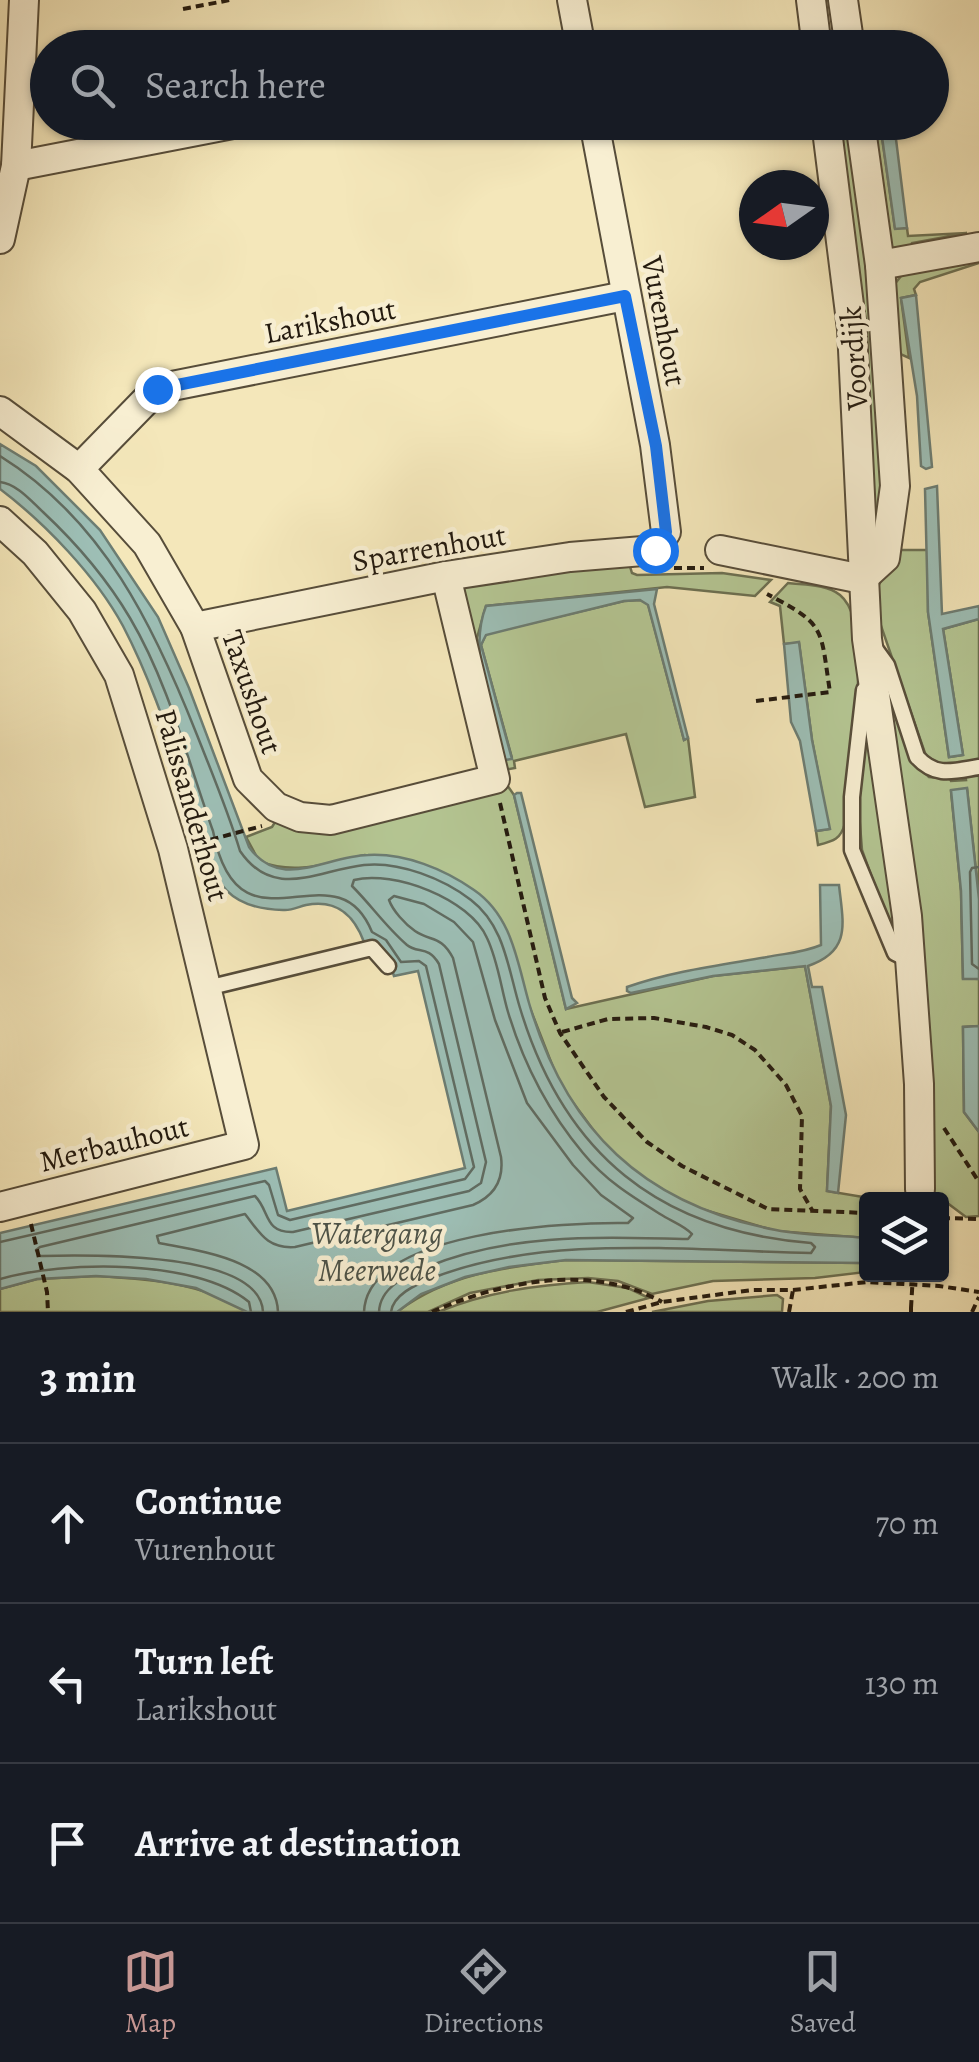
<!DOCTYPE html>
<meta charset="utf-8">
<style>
:root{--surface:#171b24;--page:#242831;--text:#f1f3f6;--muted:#9ea1a6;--line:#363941;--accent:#c59692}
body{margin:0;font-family:Alegreya,serif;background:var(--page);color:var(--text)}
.controls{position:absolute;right:30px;bottom:30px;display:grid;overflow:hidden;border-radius:10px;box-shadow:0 2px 8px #0004}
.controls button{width:90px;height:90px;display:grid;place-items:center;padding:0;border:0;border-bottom:2px solid var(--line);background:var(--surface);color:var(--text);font:50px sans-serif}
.compass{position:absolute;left:739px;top:170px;width:90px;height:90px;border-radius:50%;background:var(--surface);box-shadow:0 2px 8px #0004;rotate:256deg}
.stop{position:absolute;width:30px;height:30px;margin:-22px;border:8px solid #1a73e8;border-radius:50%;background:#fff}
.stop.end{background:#1a73e8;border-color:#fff;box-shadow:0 2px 10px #0008}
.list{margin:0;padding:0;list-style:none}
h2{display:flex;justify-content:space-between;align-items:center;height:130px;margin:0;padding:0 40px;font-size:42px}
h2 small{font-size:32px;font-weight:400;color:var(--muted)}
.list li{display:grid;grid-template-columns:65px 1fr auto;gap:30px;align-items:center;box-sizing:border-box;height:160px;padding:0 40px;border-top:2px solid var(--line)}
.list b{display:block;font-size:38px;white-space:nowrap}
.list p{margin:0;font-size:32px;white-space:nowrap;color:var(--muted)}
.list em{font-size:32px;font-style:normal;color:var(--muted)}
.icon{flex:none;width:55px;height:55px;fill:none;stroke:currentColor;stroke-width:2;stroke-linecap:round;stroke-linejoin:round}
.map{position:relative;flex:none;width:979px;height:1312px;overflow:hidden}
.search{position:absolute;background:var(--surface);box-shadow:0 2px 8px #0004;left:30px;right:30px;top:30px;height:110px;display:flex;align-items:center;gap:25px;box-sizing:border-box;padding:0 35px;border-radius:55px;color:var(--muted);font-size:38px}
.sheet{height:610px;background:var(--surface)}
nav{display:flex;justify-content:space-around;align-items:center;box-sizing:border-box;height:140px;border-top:2px solid var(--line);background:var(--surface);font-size:28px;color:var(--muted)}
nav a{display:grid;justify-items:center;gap:5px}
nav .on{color:var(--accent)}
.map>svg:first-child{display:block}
</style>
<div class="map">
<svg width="979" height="1312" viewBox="0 0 979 1312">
<rect width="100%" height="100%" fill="#f4e7ba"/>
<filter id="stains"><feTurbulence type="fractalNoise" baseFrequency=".002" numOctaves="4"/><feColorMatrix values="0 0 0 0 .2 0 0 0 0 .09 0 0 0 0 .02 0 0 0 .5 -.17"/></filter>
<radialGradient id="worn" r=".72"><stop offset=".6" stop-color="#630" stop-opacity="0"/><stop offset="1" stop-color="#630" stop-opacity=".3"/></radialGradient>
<!-- green -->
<g fill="#b5c794" stroke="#6c7052" stroke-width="2.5">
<polygon points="836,123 853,123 886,462 877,553"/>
<polygon points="866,123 880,123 895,228 907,228 908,236 967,233 912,243 911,249 894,251 886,246"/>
<polygon points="979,257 979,263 920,282 914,289 916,295 901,298 909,358 898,353 894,285 905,271"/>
<polygon points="898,550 928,550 928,612 949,757 963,755 943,629 979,619 979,899 967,789 951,791 961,891 963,978 979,979 979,1026 963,1027 964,1112 979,1132 979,1216 966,1217 926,1187 882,673 914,763 929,777 950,779 951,781 966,780 963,762 942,765 926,756 880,623 876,590"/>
<polygon points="628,560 632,573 637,575 722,573 771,580 755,596 667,587 486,606 477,638 512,758 481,645 486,634 624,601 640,600 648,604 684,740 688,738 695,797 645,807 626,734 514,761 515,768 503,770 462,583"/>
<path d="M 788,583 C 804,585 827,584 840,595 C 879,627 844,774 845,823 C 841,839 834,841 818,845 L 816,831 L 829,829 L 812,740 L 799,643 L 784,644 L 780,606 L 770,602 Z"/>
<polygon points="867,707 890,858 895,942 862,850 858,799"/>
<path d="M 507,785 L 514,795 L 566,1009 L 713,976 L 805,966 L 831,1106 L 827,1191 L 875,1199 L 866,1200 L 866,1238 L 776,1231 L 688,1205 L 625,1166 L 600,1139 L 560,1085 L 530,1008 L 365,855 C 328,863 295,876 259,861 L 246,837 L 272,827 L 279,816 Z"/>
<path d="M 566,1260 L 866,1263 L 866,1272 L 815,1278 L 713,1281 L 652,1294 L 618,1281 L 588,1278 L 538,1280 L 470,1293 L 428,1312 L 397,1312 C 447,1274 505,1267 566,1260 Z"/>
<path d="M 96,1276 C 148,1279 203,1282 247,1312 L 0,1312 L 0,1289 L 37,1279 Z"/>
<path d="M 588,1282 L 628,1288 L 649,1298 L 597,1312 L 438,1312 C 486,1292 536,1285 588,1282 Z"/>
<polygon points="777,1295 783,1299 782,1312 652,1312 708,1301"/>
</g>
<!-- water -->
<g fill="#9dbfb6" stroke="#6c7d73" stroke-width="2.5">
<polygon points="880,123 894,123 907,228 895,229"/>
<polygon points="916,295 932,467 926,469 921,466 917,396 901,298"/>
<path d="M 0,444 L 36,466 L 100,530 L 158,617 L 189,688 L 249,847 C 281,892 325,856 368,855 C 405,853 444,869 474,890 C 512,916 517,961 529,1003 C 566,1130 644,1205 776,1230 C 805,1236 837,1235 866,1238 L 866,1263 L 566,1260 L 509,1267 L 465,1277 L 421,1294 L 397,1312 L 247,1312 L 196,1288 L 146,1279 L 96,1276 L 37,1279 L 0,1289 L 0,1233 L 276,1168 L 287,1211 L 465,1168 L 418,971 L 394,976 C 388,957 383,947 364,942 C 354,915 337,899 306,905 C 298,907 291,911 283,910 C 230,909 212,884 203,834 C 178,765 157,691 123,626 C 96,576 45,523 0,489 Z"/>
<polygon points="937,486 942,614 979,606 979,619 943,629 963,755 949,757 928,612 925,489"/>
<path d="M 657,589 L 654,604 L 688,738 L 684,740 L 648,605 L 640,600 L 624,601 L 486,635 L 481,645 L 512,759 L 505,760 C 494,712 467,654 486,606 Z"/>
<polygon points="799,642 812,740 830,829 816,831 800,741 791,722 784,644"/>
<polygon points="967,788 979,899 979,979 963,979 961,891 951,790"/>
<polygon points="517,793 521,793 572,998 577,1003 566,1009 514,795"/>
<path d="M 820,885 L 839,885 C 843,923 852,951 808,966 L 812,987 L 822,987 L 846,1115 L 838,1193 L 827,1191 L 831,1106 L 805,966 L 713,976 L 631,993 L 627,991 L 627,987 C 672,971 721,965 767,957 C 787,953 802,953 821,945 Z"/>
<polygon points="979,1026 979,1132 964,1112 963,1027"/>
</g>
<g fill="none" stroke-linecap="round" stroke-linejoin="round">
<!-- shore -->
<g stroke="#606c62" stroke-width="2.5">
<path d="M 0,456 C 103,520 154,626 197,735 C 212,773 228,811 240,851 C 274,901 318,870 364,865 C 399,861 444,879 471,900 C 505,926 508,969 520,1008 C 564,1154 659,1231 811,1243 L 815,1247 L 811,1253 C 689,1251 544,1233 430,1279 C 415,1285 393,1295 391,1312"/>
<path d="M 0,482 C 17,484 31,501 43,512 C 75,542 107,579 130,618 C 168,682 188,761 213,831 C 239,965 335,841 372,932 L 386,940 L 401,962 L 419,961 L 426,966 L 474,1167 L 465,1179 L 290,1220 L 278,1215 L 269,1185 L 265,1181 L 0,1242"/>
<polyline points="979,867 972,868 970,872 972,964 979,969"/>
<path d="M 0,1279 C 63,1261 195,1258 249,1302 L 251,1312"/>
<path d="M 263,1312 C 260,1250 84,1255 40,1256 L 36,1250 L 40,1247 L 255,1196 C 270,1211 264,1233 293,1232 L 469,1191 L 481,1183 L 486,1162 L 439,964 C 428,945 418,954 407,945 C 386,927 372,906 352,886 L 354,880 C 394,870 470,899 487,938 C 498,961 501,988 508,1012 C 524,1065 547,1110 583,1153 C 605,1180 631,1196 660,1214 C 671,1221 685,1226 692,1234 L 688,1239 C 599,1237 510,1233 427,1267 C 406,1276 380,1287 379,1312"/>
<path d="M 278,1312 C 276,1259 199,1251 159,1243 L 157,1236 L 245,1214 C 260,1233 267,1249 295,1247 L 473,1205 C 494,1196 504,1180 501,1157 L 453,958 C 441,935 431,942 415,931 C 405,924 393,911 389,900 L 394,896 L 424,904 L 454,922 L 473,942 L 495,1020 L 527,1103 L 573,1165 L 601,1195 L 633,1218 L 628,1223 C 569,1222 367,1230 364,1312"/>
</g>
<!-- lane casing -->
<g stroke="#574d3a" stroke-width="19">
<g id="lane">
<path d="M 874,647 L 887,665 L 917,757 C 936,778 954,771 979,767"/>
<polyline points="864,690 852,797 852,850 895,953 909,960"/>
<polyline points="207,988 372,948 388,966"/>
</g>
</g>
<!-- street casing -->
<g stroke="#574d3a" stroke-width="32">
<g id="street">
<polyline points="572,0 581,48"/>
<polyline points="811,0 817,48"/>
<polyline points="843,0 850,48"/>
<polyline points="826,122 852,329 867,639 907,916 919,1084 920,1189"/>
<polyline points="16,166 243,122"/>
<polyline points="0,239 16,166 24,0"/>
<polyline points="880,265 979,247"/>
<polyline points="0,411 79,469 147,544 195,627 248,779 276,807 300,817 331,820 495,779 446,576"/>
<polyline points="79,469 157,389 625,296"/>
<polyline points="0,521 35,553 82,611 119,675 173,849 244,1145 0,1207"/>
<polyline points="720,550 862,579 885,558 895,486 880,265 860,122"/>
<polyline points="195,627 446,576 570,557 655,550 666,532 655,445 594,122"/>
</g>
</g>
<!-- path -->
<g stroke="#231a0f" stroke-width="4" stroke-dasharray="8 5" stroke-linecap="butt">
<polyline points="183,9 230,0"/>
<polyline points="674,568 704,568"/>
<path d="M 756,701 L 830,692 C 820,628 827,625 767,594"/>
<polyline points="500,803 545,998 560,1033 604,1097 647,1142 682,1166 768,1209 866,1213"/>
<polyline points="198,843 262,826"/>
<polyline points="562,1032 608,1019 654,1018 706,1027 732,1035 755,1050 786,1085 802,1116 800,1189 812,1210"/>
<polyline points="944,1128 979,1182"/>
<polyline points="942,1218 979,1219"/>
<polyline points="31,1224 47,1292 48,1312"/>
<path d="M 432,1312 C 502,1281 593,1263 662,1302"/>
<polyline points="626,1312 662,1302 752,1290 793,1290 867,1282 939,1286 979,1292"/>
<polyline points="789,1312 793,1290"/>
<polyline points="911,1312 911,1308"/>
<polyline points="972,1312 979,1297"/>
</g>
<!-- lane -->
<use href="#lane" stroke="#f8efd2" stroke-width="14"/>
<!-- street -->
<use href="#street" stroke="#f8efd2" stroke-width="28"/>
<!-- path-bridge -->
<polyline stroke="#231a0f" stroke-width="4" stroke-dasharray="8 5" stroke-linecap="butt" points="911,1308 913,1274"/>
</g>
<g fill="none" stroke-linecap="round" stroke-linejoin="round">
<!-- route -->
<polyline stroke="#1a73e8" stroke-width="12" points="157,389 625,296 656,446 666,532 655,550"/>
</g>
<g text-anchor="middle" stroke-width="9" stroke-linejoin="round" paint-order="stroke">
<!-- street labels -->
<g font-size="30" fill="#231a0f" stroke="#f8efd2">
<text transform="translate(330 321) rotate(-11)" y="10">Larikshout</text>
<text transform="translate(664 321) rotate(79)" y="10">Vurenhout</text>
<text transform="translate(854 358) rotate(-94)" y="10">Voordijk</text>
<text transform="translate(429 548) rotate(-10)" y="10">Sparrenhout</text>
<text transform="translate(252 692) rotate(71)" y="10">Taxushout</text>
<text transform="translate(192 805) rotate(74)" y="10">Palissanderhout</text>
<text transform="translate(114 1144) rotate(-14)" y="10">Merbauhout</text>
</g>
<!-- water labels -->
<g font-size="32" font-style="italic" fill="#4e5449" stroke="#f8efd2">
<text x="377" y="1244">Watergang<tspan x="377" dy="37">Meerwede</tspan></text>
</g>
</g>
<rect width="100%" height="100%" filter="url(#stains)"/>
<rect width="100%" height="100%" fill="url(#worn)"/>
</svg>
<div class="controls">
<button><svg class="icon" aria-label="layers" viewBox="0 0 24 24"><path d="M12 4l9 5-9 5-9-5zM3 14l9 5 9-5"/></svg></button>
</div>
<svg class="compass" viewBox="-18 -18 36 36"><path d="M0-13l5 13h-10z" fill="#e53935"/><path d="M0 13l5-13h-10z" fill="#9ea1a6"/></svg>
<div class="stop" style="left:655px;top:550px"></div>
<div class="stop end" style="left:157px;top:389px"></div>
<div class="search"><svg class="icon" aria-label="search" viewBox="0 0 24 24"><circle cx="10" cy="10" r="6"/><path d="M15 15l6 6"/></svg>Search here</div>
</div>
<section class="sheet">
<h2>3 min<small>Walk · 200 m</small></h2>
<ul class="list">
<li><svg class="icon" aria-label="ahead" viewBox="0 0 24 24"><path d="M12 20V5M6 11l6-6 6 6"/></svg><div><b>Continue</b><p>Vurenhout</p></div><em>70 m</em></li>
<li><svg class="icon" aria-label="left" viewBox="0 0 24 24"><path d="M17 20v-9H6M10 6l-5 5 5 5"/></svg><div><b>Turn left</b><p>Larikshout</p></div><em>130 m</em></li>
<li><svg class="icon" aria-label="arrive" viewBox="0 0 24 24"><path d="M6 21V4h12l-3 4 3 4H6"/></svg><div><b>Arrive at destination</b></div></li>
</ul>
</section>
<nav>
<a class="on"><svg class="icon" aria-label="map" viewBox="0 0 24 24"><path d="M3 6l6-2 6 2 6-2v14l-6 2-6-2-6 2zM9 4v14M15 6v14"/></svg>Map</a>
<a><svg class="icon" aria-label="directions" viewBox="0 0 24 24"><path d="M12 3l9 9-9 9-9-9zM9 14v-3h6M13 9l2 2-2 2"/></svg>Directions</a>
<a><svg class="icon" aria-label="saved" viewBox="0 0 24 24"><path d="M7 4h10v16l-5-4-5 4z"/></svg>Saved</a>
</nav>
